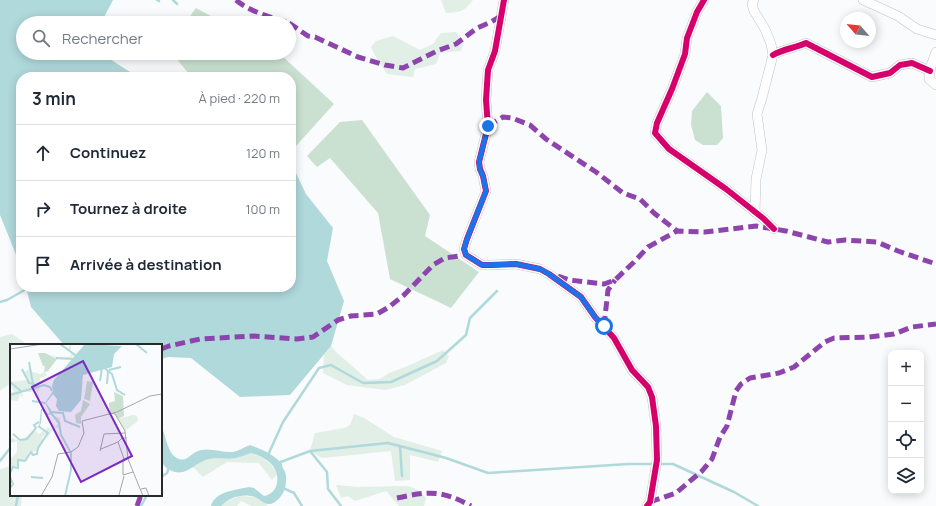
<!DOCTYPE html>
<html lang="fr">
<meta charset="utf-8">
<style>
:root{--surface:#fff;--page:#f6f6f7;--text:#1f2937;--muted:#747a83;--line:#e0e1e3}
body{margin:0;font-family:Manrope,sans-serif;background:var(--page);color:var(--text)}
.controls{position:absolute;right:12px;bottom:12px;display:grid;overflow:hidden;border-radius:8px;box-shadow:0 2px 10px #0003}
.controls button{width:36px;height:36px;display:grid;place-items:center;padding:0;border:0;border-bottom:1px solid var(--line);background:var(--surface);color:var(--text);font:20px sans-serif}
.compass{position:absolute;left:840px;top:12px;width:36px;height:36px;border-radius:50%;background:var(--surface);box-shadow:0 2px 10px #0003;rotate:297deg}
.stop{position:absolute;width:12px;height:12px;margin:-9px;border:3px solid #1a73e8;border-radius:50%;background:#fff}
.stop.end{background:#1a73e8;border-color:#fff;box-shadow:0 1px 4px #0008}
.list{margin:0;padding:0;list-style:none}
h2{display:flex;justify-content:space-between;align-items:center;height:52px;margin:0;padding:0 16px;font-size:17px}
h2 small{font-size:13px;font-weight:400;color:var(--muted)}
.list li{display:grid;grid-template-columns:26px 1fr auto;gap:12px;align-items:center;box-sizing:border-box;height:56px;padding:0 16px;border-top:1px solid var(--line)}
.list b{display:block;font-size:15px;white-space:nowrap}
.list em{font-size:13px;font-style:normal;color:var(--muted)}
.icon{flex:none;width:22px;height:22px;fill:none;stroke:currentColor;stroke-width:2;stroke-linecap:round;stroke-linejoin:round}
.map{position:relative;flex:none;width:936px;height:506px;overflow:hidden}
.search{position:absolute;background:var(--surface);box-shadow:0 2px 10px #0003;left:16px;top:16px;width:280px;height:44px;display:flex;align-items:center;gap:10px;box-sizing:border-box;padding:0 14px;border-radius:22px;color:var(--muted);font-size:15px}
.panel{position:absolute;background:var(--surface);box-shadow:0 2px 10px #0003;left:16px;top:72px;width:280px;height:220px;border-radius:16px}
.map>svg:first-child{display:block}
</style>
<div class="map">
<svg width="936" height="506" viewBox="0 0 936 506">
<rect width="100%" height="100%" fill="#fafbfd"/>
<!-- green -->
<g fill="#e1efe6">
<path d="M 441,0 L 473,0 C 465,11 459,13 446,13 Z"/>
<polygon points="456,32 464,41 461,51 440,53 436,64 415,69 413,77 387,74 377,59 371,47 376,41 393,36 420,50 433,44 441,33"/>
<polygon points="12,334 28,345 11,345 11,383 0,391 0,337"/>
<polygon points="331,346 336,352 368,380 380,379 389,373 405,367 443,350 449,356 446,363 405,385 385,390 347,385 323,373 324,355"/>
<polygon points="354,414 364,418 394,437 442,451 438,462 410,455 410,480 395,481 391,451 322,458 310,451 315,433 345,428 350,425"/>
<path d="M 251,453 C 263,457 272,463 277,474 L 272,480 L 259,463 L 227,462 L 203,477 L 193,467 C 213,453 216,461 236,458 C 241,458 246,455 251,453 Z"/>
<polygon points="11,466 11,495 22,495 21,506 0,506 0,469"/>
<path d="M 336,485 L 358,487 L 407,486 C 414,487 421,492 426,498 L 424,506 L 399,506 L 386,491 L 355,501 L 348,496 L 341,498 Z"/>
<polygon points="239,496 256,497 268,504 266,506 252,506 241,501 237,506 221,506 225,502"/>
</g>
<!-- forest -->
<g fill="#cae1d1">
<polygon points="196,8 224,23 185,23"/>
<polygon points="172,53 279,53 334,104 295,147 291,144 291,77 193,77 189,74"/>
<polygon points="707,92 721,106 723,138 717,145 703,145 695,140 691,125 692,111"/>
<polygon points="362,120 430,215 425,236 479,272 451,308 390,279 378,213 330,158 317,167 307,156 340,122"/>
</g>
<!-- water -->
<g fill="#b0d9dc">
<polygon points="0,0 113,0 101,23 23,23 23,53 106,53 108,58 138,77 21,77 21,267 0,215"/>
<polygon points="291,169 295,171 306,194 333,228 327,261 344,301 331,346 290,395 240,397 191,358 168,357 161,359 161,345 64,345 31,307 26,287 291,287"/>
<path d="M 161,426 C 166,435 167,453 177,458 C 186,463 189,455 196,452 C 207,446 221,453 233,452 C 238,451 245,447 250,445 C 263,450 273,454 282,464 C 282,468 284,469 285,472 C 287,476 286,484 285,488 C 284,494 275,505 269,504 C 263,504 260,499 255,497 C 244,493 229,497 221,506 L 211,506 C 215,491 236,490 249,487 L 254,488 L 264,496 C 278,494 281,477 273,466 C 268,460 259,455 251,453 C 246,455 241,457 236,458 C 227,460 218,457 209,459 C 195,462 187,477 172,471 C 167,469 164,466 161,461 Z"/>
</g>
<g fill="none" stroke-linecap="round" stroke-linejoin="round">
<!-- stream -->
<g stroke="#b0d9dc" stroke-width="2.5">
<polyline points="157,0 159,1"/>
<polyline points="173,0 177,4"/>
<polyline points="0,302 7,300 30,287"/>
<polyline points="400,446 402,476"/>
<polyline points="310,451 327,472 328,489 341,506"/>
<polyline points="268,455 283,422 319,368 331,365 363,383 391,382 437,361 466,335 470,318 497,291"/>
<polyline points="0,461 11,447"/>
<polyline points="278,463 310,451 388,443 446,458 488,473 628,464 653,464"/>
<polyline points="658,464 673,464 734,492 758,506"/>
<polyline points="161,477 167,473 169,467"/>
<polyline points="283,488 294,493 302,506"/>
<polyline points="16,506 18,495"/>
<polyline points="141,506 147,495"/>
</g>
<!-- minor casing -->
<g stroke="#c1c2c4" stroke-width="10">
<g id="minor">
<polyline points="504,0 495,51 488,70 486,100 488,126 479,162 480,169 483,176 486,191 467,239 464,249 466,255 482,265 491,265 516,264 540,269 549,274 581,297 595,317 614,338 632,370 648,387 652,397 656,426 657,460 650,502 647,506"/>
<polyline points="704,0 697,12 687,38 685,54 672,89 657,123 655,133 669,149 726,189 764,219 774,229"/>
<polyline points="754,0 752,4 754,11 765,29 771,44 773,55 762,98 757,114 762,150 756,179 755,212"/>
<polyline points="863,0 898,16 917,29 936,35"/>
<polyline points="936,52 931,66 929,79 936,85"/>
<path d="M 773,55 C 783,49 795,48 806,43 L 872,77 L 890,73 L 900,65 L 912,63 L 930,71"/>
</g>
</g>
<!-- minor -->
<use href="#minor" stroke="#fefeff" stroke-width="9"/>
<!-- quiet -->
<g stroke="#8e44ad" stroke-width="5" stroke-dasharray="10 5" stroke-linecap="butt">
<path d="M 236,0 C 250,12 271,17 289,23"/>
<polyline points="289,23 308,36 315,37 358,57 385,65 403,68 437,51 456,44 477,28 491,22 501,16"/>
<polyline points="488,126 503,117 512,118 530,125 546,139 596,172 623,193 640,199 654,213 677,231"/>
<polyline points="558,276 569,280 604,284 615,280 634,262 648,247 677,231 705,232 756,226 786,231 828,242 845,240 877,242 898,251 936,264"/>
<polyline points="604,326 608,290 615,280"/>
<polyline points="161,349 169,346 200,339 254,336 297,339 313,337 338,320 351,316 377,314 389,307 404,295 433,265 445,258 466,255"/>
<path d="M 397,498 C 429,491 442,490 471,506"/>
<polyline points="650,502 676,493 702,471 712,459 720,437 727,426 736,391 741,384 750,378 779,373 794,367 825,342 834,338 869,337 894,334 912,327 936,324"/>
<polyline points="137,506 141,495"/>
</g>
<!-- cycleway casing -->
<g stroke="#fff" stroke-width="8">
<g id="cycleway">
<polyline points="504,0 495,51 488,70 486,100 488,126 479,162 480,169 483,176 486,191 467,239 464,249 466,255 482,265 491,265 516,264 540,269 549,274 581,297 595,317 614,338 632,370 648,387 652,397 656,426 657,460 650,502 647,506"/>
<polyline points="704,0 697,12 687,38 685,54 672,89 657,123 655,133 669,149 726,189 764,219 774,229"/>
<path d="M 773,55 C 783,49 795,48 806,43 L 872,77 L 890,73 L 900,65 L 912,63 L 930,71"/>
</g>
</g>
<!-- cycleway -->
<use href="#cycleway" stroke="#d6006c" stroke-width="6"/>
</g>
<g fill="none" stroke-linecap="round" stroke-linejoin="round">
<!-- route -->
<polyline stroke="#1a73e8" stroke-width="5" points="488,126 479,162 480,170 483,176 486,191 467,239 464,249 466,255 482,265 516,264 540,269 549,274 581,297 595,317 604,326"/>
</g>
<!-- overview -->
<g transform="translate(10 344)">
<rect width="152" height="152" fill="#fafbfd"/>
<path d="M 49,0 L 58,4 L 61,0 L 61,7 L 67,11 L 66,13 L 62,12 L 59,16 L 47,15 L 41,11 L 50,14 L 60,13 L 61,9 ZM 19,18 L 20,18 L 20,27 L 30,30 L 35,28 L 37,32 L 30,34 L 30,38 L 25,40 L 30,43 L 28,49 L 26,45 L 21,48 L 12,48 L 13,55 L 10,50 L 8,57 L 0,56 L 0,49 L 4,48 L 0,38 L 17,36 L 11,26 L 15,28 L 19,25 ZM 123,71 L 127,72 L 128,77 L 115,87 L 108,75 ZM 44,72 L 50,74 L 51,85 L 45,83 L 36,95 L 39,89 L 36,86 L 38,83 L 42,85 L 44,82 L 41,78 L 45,82 L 48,80 ZM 24,86 L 29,90 L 33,87 L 38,89 L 32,93 L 33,96 L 26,107 L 19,109 L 15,117 L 7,116 L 9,121 L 2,123 L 0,128 L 0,115 L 7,108 L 7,97 L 1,99 L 0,94 L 11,97 Z" fill="#e1efe6"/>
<path d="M 28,9 L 35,9 L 47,15 L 38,27 L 34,28 L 35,22 L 33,22 ZM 77,37 L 83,38 L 80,57 L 74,55 ZM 104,48 L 113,52 L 114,72 L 108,75 L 105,70 L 100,68 L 99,62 L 99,59 L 105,57 ZM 73,56 L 80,60 L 71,73 L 71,80 L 66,79 L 65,71 L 71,67 Z" fill="#cae1d1"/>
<path d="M 75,0 L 112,2 L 104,10 L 102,23 L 73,31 L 71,56 L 61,68 L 49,67 L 46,62 L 47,55 L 43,50 L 36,59 L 41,66 L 41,70 L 37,71 L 32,66 L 31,79 L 29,83 L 31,65 L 34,65 L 38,70 L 40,69 L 35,59 L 43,47 L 42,42 L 44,36 Z" fill="#b0d9dc"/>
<path fill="none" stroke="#b0d9dc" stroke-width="2" d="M 50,0 L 68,13M 126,0 L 137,9M 46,14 L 65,15M 19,18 L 23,40 L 29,43M 93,23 L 102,30 L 107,46 L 115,51M 12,25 L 19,39 L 23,40M 99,26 L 111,23M 90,37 L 92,24M 0,38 L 11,47M 97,40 L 98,27M 0,51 L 34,41 L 40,43 L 42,47M 22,57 L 35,59M 41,68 L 53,69 L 55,77 L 70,83M 41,69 L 49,79 L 51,91 L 61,109 L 61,126 L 55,152M 3,90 L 10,96 L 17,95 L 26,84 L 24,81 L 29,78M 0,129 L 3,123 L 8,124 L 8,116 L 15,117 L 21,108 L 23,111 L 27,110 L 28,104 L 38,89 L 28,82M 0,133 L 3,140 L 0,144M 21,133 L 33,134"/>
<path fill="none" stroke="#a6a7a9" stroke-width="1" d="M 0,5 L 33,0M 100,69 L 105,70 L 115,87 L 118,115 L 133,152M 108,98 L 114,115M 91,105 L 108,98 L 112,94 L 117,94M 90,107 L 94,90 L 115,89M 118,114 L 113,115 L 113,131 L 123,128M 131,145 L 136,144 L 139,152M 109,151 L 114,132M 31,152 L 42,133 L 48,110 L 61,108 L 68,103 L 74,89 L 72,77 L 107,68 L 140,52 L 152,50"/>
<path fill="#7b2cbf" fill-opacity="0.15" stroke="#7b2cbf" stroke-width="2" d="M 73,17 L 122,112 L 71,138 L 22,43 Z"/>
<rect width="152" height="152" fill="none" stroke="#28292a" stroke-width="2"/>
</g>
</svg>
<div class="controls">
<button>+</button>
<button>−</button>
<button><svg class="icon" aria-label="locate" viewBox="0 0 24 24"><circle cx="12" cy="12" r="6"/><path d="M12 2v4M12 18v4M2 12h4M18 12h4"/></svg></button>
<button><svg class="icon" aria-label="layers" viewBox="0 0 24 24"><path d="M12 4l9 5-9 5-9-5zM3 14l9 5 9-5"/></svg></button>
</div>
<svg class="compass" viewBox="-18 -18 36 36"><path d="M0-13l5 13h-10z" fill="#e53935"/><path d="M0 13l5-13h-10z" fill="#747a83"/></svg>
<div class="stop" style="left:604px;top:326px"></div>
<div class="stop end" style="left:488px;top:126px"></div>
<div class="search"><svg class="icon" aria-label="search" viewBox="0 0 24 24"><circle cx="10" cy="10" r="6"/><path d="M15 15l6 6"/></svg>Rechercher</div>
<section class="panel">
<h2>3 min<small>À pied · 220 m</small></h2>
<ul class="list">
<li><svg class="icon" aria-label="ahead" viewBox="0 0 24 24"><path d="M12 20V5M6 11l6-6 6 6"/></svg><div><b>Continuez</b></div><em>120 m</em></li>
<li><svg class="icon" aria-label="right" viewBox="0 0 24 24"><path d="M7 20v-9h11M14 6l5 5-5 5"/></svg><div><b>Tournez à droite</b></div><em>100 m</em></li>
<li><svg class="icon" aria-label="arrive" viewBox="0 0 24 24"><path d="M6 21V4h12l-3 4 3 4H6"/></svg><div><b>Arrivée à destination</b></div></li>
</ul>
</section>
</div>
